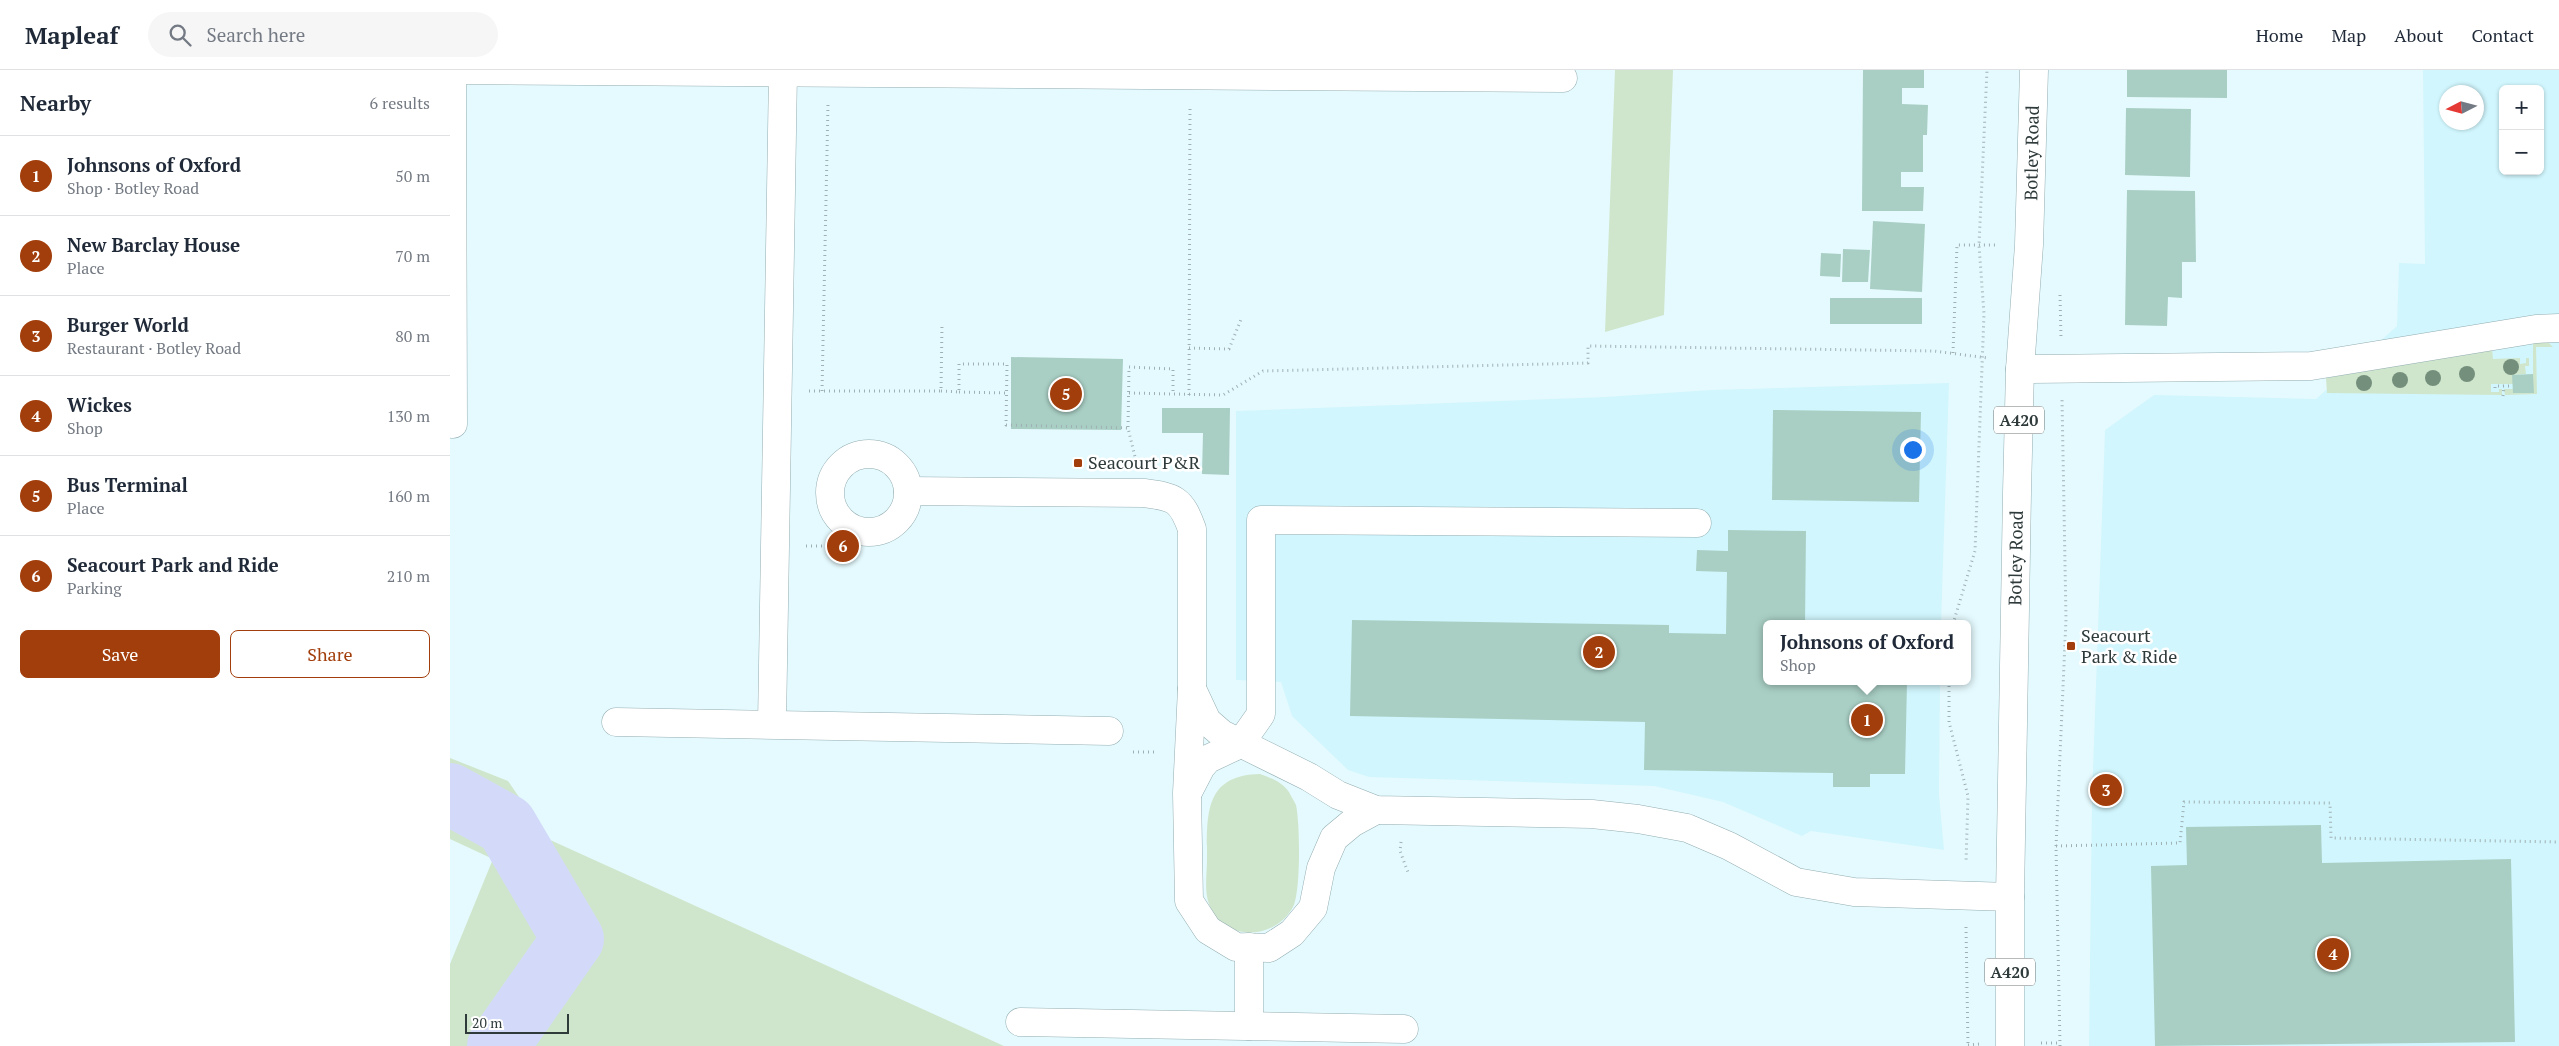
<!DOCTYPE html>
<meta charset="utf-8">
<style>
:root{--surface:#fff;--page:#f6f6f7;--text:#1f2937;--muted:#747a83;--line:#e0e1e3;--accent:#a23e0b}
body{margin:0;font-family:"PT Serif",serif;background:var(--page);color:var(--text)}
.controls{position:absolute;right:15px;top:15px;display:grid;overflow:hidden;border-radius:8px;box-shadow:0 1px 4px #0004}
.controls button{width:45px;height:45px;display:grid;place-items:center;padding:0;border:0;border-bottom:1px solid var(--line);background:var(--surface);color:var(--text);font:25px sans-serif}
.compass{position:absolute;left:1989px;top:15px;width:45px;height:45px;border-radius:50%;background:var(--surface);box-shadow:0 1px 4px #0004;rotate:264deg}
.scale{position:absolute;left:15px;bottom:12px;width:104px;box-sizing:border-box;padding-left:5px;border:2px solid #2f3a3b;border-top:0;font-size:14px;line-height:18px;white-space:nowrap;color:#2f3a3b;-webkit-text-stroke:4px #fff;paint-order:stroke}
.you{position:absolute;left:1462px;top:379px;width:18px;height:18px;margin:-12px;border:4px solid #fff;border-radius:50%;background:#1a73e8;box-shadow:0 0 0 8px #1a73e833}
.badge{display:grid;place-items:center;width:32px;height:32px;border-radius:50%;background:var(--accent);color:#fff;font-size:16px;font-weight:700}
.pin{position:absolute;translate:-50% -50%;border:2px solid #fff;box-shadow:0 1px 5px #0006}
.popup{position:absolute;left:1313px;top:550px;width:208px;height:65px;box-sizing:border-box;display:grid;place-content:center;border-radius:8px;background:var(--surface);filter:drop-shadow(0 1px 4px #0005);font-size:16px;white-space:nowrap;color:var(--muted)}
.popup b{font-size:19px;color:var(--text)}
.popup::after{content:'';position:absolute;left:50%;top:100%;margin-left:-10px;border:10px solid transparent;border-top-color:var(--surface)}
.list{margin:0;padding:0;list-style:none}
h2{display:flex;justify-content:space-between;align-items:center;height:65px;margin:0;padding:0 20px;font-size:21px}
h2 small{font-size:16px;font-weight:400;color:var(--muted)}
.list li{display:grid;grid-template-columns:32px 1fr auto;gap:15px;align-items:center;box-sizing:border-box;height:80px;padding:0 20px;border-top:1px solid var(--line)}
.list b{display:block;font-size:19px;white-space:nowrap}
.list p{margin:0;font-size:16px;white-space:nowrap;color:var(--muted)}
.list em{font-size:16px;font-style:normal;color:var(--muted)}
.actions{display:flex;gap:10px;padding:15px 20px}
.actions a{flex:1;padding:11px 0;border:1px solid var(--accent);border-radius:8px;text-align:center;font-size:18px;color:var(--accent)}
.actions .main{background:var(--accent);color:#fff}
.icon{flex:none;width:28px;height:28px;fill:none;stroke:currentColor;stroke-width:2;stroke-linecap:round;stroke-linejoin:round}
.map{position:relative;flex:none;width:2109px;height:976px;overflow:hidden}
header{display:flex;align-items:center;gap:30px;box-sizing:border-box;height:70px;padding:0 25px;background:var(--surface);border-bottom:1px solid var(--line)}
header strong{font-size:24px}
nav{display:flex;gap:28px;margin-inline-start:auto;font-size:18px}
.search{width:350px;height:45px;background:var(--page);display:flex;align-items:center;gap:12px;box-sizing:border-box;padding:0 18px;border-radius:28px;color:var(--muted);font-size:19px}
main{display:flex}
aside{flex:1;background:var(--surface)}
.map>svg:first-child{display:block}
</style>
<header>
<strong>Mapleaf</strong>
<div class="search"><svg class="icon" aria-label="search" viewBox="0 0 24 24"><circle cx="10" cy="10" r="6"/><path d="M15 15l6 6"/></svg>Search here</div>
<nav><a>Home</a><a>Map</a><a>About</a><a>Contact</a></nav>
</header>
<main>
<aside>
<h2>Nearby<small>6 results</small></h2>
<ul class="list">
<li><span class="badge">1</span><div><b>Johnsons of Oxford</b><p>Shop · Botley Road</p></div><em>50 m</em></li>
<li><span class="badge">2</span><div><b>New Barclay House</b><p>Place</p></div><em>70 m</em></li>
<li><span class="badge">3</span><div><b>Burger World</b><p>Restaurant · Botley Road</p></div><em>80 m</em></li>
<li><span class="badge">4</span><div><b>Wickes</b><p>Shop</p></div><em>130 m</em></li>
<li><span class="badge">5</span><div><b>Bus Terminal</b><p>Place</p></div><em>160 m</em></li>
<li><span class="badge">6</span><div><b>Seacourt Park and Ride</b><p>Parking</p></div><em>210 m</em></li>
</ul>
<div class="actions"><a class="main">Save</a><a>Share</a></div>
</aside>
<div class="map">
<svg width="2109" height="976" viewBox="0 0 2109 976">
<rect width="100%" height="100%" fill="#e5fafe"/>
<!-- built -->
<g fill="#d1f6fd" fill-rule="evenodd">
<path d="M 1973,0 L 2109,0 L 2109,976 L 1639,976 L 1642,728 L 1655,360 L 1704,325 L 1866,329 L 1947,256 L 1949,193 L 1975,194 ZM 2053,19 L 2090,19 L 2090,101 L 2053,101 ZM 1996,22 L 2026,22 L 2026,52 L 1996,52 Z"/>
<polygon points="1499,313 1491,554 1317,554 1317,611 1490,611 1489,725 1494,780 1361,761 1352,766 1273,732 1204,716 919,707 898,700 842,646 831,612 786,610 786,341 1155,327 1261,320"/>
</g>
<!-- green -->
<g fill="#cfe6cc">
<polygon points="1165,0 1223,0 1214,245 1155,262"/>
<polygon points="2083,271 2097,271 2103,277 2086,277 2087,324 2055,325 2054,319 2063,319 2063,323 2083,323"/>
<polygon points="2042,279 2043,289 2070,288 2070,294 2076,293 2076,288 2079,288 2079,296 2075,296 2076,304 2063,305 2063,314 2041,314 2041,322 2049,322 2049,319 2052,319 2052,325 1877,323 1876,308"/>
<polygon points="0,688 58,711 98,769 554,976 0,976 0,894 43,789 0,769"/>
<path d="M 810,704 C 821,708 832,712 839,722 C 841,726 844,731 846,735 C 850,753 851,822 843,837 C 825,870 774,873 759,834 C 754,821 757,803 757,789 C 757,745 754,705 810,704 Z"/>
</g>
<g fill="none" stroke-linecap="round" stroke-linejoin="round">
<!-- river -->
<polyline stroke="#d3daf9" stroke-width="62" points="0,724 56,755 123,869 48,976"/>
</g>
<!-- building -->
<g fill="#a9cfc4">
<polygon points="1413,0 1474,0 1474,18 1452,18 1452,34 1478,35 1477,65 1473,65 1473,102 1451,102 1451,117 1474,117 1473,141 1412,141"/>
<polygon points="1677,0 1777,0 1777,28 1677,27"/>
<polygon points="1676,38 1741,39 1740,107 1675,105"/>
<polygon points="1677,120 1745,121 1746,192 1732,192 1732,228 1718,227 1717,256 1675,255"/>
<polygon points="1423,151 1475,154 1472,222 1420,219"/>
<polygon points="1393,179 1420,180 1418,212 1392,212"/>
<polygon points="1371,183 1391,184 1390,207 1370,206"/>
<rect x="1380" y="228" width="92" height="26"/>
<polygon points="561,287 673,289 671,360 561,359"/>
<polygon points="2083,304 2084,323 2063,323 2062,305"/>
<polygon points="712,338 780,338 779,405 752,404 753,363 712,363"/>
<polygon points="1323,340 1471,342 1469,432 1322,430"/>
<polygon points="1278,460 1356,461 1355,554 1317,554 1317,611 1457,612 1455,704 1420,704 1420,717 1383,717 1383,703 1194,700 1195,652 900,646 902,550 1219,555 1219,563 1276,564 1277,502 1246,501 1247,480 1278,481"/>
<polygon points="1871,755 1872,793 2061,789 2065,972 1705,976 1701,796 1737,795 1736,757"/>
</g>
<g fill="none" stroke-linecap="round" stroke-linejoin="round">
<!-- minor casing -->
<g stroke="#93adb1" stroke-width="29">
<g id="minor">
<polyline points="1570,299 1861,296 2086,259 2109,258"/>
<polyline points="3,354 2,0 1113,8"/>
<circle cx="419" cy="423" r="39"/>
<path d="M 458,421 L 694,423 C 725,427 731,429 742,459 L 742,618 L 737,723 L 739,831 L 758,860 L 786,877 L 819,878 L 842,863 L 863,838 L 871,798 L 884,768 L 902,753 L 926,740"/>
<polyline points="742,619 757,651 772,664 859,707 888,725 926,740 1142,744 1188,749 1237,758 1279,776 1346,812 1404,822 1560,827"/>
<polyline points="166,652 659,661"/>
<polyline points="322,654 333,3"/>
<polyline points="738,722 751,697 758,689 790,674 811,644 811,450 1247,453"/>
<polyline points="799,877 799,956"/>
<polyline points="570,952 954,959"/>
</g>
</g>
<!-- major casing -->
<g stroke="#93adb1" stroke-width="29">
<polyline id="major" points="1560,976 1560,827 1567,423 1570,299 1579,175 1584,0"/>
</g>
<!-- path -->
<g stroke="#9fb0b3" stroke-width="3" stroke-dasharray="1 4" stroke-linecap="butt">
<polyline points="1610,225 1611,268"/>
<polyline points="739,278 779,279 792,247"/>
<polyline points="1503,283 1507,175 1548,175"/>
<polyline points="2045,318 2045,316 2062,316"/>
<polyline points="359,321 491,321 492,253"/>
<polyline points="372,321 378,34"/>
<polyline points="491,321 509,322 509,294 557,294 556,355 678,358"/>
<polyline points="509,322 556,323"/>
<polyline points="679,323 723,324"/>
<polyline points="739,325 740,38"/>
<polyline points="2053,326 2054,316"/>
<polyline points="686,391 678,358 679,297 723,299 723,324 773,325 813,301 1138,293 1138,276 1484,281 1538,288"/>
<polyline points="356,476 397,476 404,459"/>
<polyline points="1503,554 1525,481 1534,244 1529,175 1537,0"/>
<polyline points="1499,611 1499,652 1518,726 1516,793"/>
<polyline points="683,682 707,682"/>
<polyline points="951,772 950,781 959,805"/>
<polyline points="1606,776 1730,773 1734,732 1880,733 1881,768 2109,772"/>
<polyline points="1516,857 1518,976"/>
<polyline points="1591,973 1610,973"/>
<polyline points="1518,975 1530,974"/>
<polyline points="1610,976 1606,776 1616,549 1612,329"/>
</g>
<!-- minor -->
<use href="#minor" stroke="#fff" stroke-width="28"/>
<!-- major -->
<use href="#major" stroke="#fff" stroke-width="28"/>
</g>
<!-- trees -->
<g fill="#74907d">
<circle cx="2061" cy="297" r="8"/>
<circle cx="2017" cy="304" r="8"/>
<circle cx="1983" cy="308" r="8"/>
<circle cx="1950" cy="310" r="8"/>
<circle cx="1914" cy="313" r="8"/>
</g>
<!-- markers -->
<g fill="#a23e0b" stroke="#fff" stroke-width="2">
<rect x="623" y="388" width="10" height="10" rx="2.5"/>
<rect x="1616" y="571" width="10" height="10" rx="2.5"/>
</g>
<g text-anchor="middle" stroke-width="5" stroke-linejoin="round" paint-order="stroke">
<!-- shield labels -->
<g fill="#fff" stroke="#6d7576" stroke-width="1">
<rect x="1544" y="336.5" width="50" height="27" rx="4"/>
<rect x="1535" y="888.5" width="50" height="27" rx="4"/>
</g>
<g font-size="16" font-weight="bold" fill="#2f3a3b">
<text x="1569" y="356">A420</text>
<text x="1560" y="908">A420</text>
</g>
<!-- street labels -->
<g font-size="18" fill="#2f3a3b" stroke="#fff">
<text transform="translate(1582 83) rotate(-89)" y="6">Botley Road</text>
<text transform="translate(1566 488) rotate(-89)" y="6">Botley Road</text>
</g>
<!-- poi labels -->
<g font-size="18" fill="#2f3a3b" stroke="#fff" text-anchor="start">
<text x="638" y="399">Seacourt P&amp;R</text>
<text x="1631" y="572">Seacourt<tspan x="1631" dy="21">Park &amp; Ride</tspan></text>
</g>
</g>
</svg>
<div class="controls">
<button>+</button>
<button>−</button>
</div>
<svg class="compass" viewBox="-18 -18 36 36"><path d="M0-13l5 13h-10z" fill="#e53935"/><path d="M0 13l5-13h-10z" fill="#747a83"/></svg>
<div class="scale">20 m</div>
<div class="you"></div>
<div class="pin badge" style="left:1417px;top:650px">1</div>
<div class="popup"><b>Johnsons of Oxford</b>Shop</div>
<div class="pin badge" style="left:1149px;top:582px">2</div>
<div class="pin badge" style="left:1656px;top:720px">3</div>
<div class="pin badge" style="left:1883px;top:884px">4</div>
<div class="pin badge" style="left:616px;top:324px">5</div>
<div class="pin badge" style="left:393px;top:476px">6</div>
</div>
</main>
